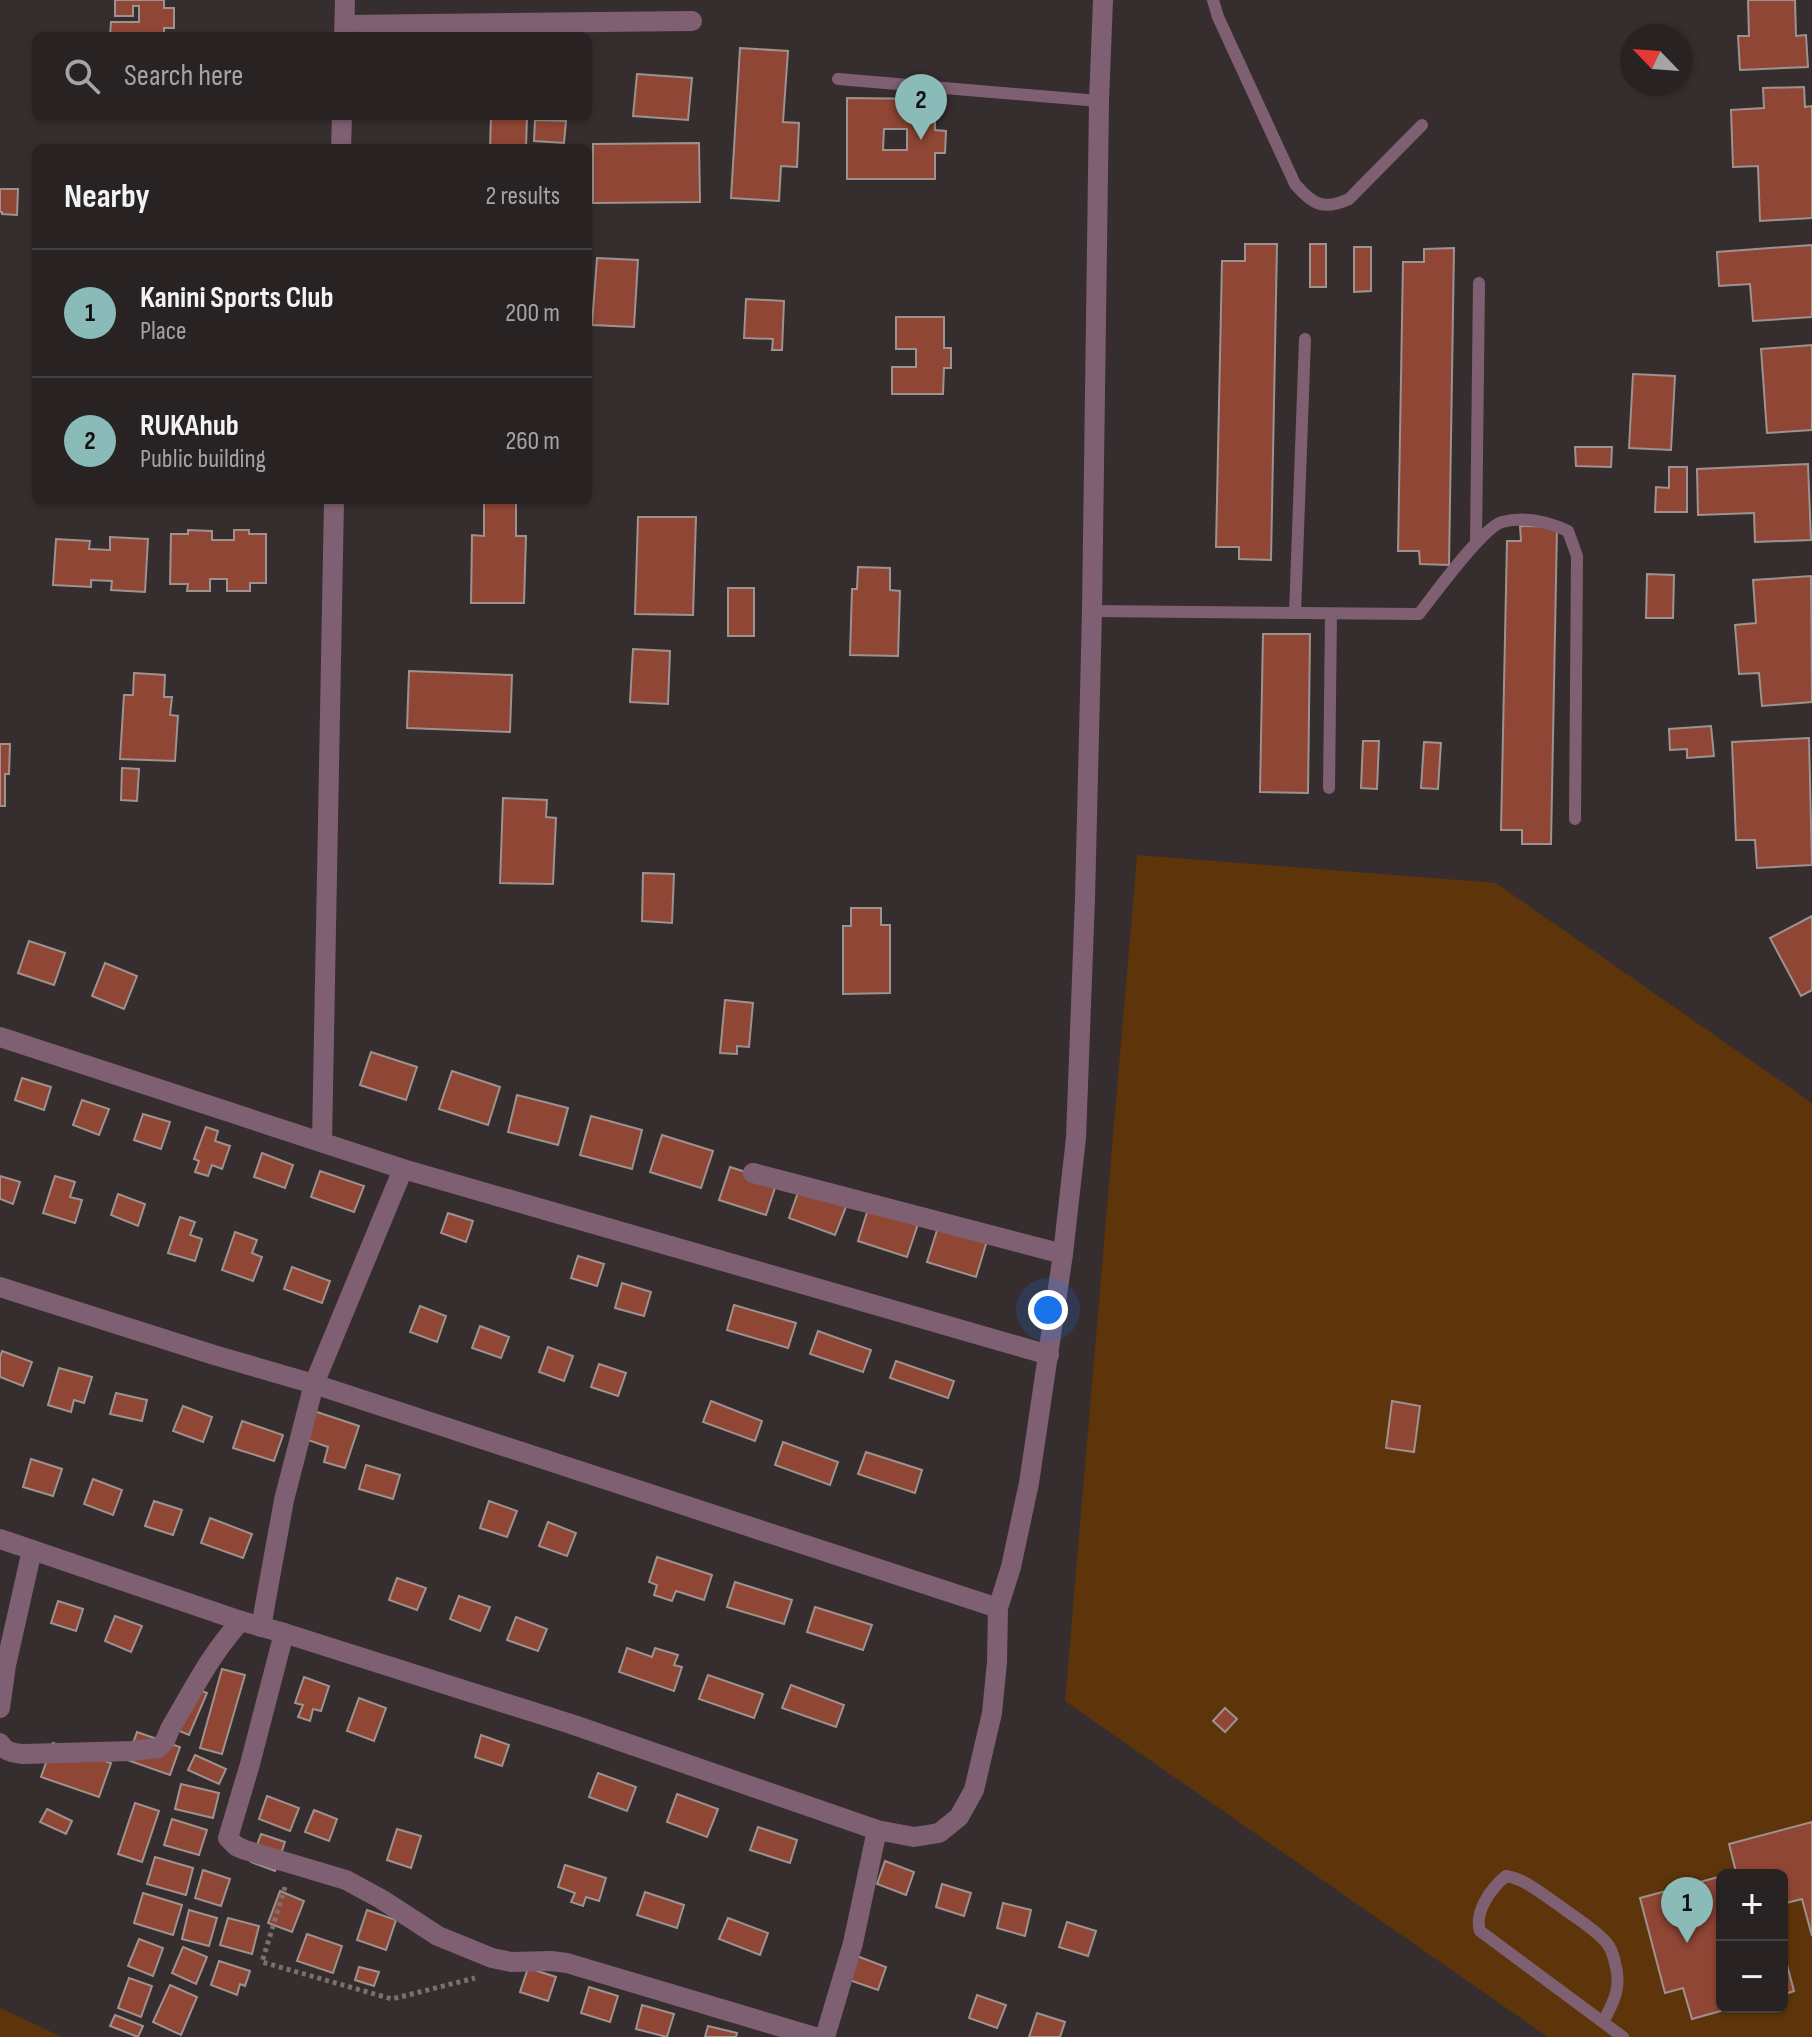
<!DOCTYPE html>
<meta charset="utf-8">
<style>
:root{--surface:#282222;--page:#342f2f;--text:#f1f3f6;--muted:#a5a4a5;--line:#443f40;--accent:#8bbbb9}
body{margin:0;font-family:"Sofia Sans Condensed",sans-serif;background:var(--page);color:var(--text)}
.controls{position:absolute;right:24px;bottom:24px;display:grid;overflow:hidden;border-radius:12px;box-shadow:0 2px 6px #0004}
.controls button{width:72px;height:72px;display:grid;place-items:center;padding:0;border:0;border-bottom:2px solid var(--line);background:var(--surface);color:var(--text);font:40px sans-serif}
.compass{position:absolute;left:1620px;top:24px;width:72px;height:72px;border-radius:50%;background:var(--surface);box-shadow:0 2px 6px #0004;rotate:295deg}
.you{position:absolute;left:1048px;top:1310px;width:28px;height:28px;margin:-20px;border:6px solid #fff;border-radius:50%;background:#1a73e8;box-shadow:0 0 0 12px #1a73e833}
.badge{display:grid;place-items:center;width:52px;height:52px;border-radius:50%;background:var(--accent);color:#111;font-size:26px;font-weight:700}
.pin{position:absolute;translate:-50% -66px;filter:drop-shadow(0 2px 4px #0008)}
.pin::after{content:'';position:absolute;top:42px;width:28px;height:24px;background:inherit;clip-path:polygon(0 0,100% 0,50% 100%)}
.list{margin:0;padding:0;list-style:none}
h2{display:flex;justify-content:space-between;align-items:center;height:104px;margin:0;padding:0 32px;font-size:34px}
h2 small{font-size:26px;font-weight:400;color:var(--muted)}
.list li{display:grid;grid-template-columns:52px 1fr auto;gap:24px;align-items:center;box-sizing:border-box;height:128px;padding:0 32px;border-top:2px solid var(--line)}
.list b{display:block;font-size:30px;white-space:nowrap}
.list p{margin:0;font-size:26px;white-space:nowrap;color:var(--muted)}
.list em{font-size:26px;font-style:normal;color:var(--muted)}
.icon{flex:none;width:44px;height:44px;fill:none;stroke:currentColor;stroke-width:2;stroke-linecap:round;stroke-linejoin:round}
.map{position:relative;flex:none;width:1812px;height:2037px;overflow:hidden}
.search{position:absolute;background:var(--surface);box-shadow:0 2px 6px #0004;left:32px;top:32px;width:560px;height:88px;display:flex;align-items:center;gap:20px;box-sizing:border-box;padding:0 28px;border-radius:12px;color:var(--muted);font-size:30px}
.panel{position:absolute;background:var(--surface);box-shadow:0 2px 6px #0004;left:32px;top:144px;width:560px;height:360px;border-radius:12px}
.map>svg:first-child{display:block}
</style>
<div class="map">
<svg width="1812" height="2037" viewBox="0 0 1812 2037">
<rect width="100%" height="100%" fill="#362d2e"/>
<!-- green -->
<g fill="#5e350a" fill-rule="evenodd">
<path d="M 1137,855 L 1496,883 L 1812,1103 L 1812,2037 L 1548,2037 L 1065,1701 ZM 1722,1875 L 1782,1875 L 1782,2007 L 1722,2007 Z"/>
<polygon points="0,2008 62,2037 0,2037"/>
</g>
<!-- building -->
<g fill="#904634" stroke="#9d928f" stroke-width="2" fill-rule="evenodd">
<polygon points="115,0 164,0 164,8 174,8 174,28 164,28 164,36 110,36 111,22 139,22 139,6 133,6 133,16 115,16"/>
<polygon points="1748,0 1795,0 1796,36 1806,35 1808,67 1740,70 1738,36 1749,36"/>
<polygon points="740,48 788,51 783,122 799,123 797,167 781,166 779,201 731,198"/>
<polygon points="637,74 692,78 688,120 633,116"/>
<polygon points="1804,87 1805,107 1812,106 1812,218 1760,221 1758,166 1733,167 1731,110 1764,108 1763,88"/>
<path d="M 847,98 L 935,99 L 935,130 L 946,131 L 945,153 L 935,153 L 935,179 L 847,179 ZM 884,129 L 907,129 L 907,150 L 883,150 Z"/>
<polygon points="491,116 527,116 526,148 490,148"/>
<polygon points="535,120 566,121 564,143 534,141"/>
<polygon points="699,143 700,202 593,203 593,144"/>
<polygon points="0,189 18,189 17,215 2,214 2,212 0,212"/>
<polygon points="1245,244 1277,244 1271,560 1239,559 1239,547 1216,547 1222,261 1245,261"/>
<rect x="1310" y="244" width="16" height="43"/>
<polygon points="1812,245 1812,317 1753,321 1750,284 1719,286 1717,252"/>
<polygon points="1354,247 1371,247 1371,291 1354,292"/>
<polygon points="1454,248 1449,565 1420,564 1419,551 1398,551 1403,262 1424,262 1424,249"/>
<polygon points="597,258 638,260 634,327 592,325"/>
<polygon points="746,299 784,301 782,350 772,350 773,339 744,338"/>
<polygon points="896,317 944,317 944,348 951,348 951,368 944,368 943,394 892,394 892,367 916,367 916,349 896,349"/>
<polygon points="1812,345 1812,430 1767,433 1761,349"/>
<polygon points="1633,374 1675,376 1671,450 1629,448"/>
<polygon points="1575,447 1612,447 1611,467 1576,466"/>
<polygon points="1808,464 1811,540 1755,542 1754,513 1698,515 1697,469"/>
<polygon points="1669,467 1687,467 1687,512 1655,512 1656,487 1669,488"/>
<polygon points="484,502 516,502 516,536 526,536 524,603 471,603 472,535 484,536"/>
<polygon points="638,517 696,517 693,615 635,614"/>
<polygon points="1520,526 1557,527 1551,844 1522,844 1522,830 1501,830 1507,541 1521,541"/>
<polygon points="188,530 212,531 212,540 234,540 234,530 249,530 249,534 266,534 266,583 250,583 250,591 227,591 227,579 210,579 210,591 187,591 188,584 170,584 171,534 188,534"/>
<polygon points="110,537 148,539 145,592 111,590 112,581 91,580 91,587 53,585 56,539 90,541 89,549 110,550"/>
<polygon points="858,567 890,568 890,590 900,591 898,656 850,655 852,589 857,589"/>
<polygon points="1647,574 1674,575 1673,618 1646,618"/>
<polygon points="1811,576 1812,702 1762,706 1759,673 1739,674 1735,625 1756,623 1753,580"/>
<rect x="728" y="588" width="26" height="48"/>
<polygon points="1263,634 1310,634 1308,793 1260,792"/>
<polygon points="633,649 670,651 668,704 630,702"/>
<polygon points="409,671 512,675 510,732 407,728"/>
<polygon points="134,673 165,675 164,697 172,697 170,715 178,716 175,761 120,759 124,695 133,695"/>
<polygon points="1711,726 1714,756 1687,758 1687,749 1670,750 1669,729"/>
<polygon points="1809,738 1812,865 1757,868 1755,840 1736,840 1732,742"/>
<polygon points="1363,741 1379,741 1377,789 1361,788"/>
<polygon points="1424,742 1441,743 1438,789 1421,788"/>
<polygon points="0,744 10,744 9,774 5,774 5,806 0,806"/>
<polygon points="122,768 139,769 137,801 121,800"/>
<polygon points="503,798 547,800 546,817 556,818 553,884 500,883"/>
<polygon points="643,873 674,874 672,923 642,921"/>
<polygon points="851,908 881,908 881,925 890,925 890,993 843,994 843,926 851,926"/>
<polygon points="1812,916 1812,990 1801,996 1770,938"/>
<polygon points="29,941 65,953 54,985 18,973"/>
<polygon points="105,963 137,976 124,1009 92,996"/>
<polygon points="725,1000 753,1003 749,1047 737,1046 737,1054 720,1053"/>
<polygon points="371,1052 417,1067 406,1100 360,1085"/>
<polygon points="452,1071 500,1087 488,1125 439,1109"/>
<polygon points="22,1078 51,1087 44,1110 15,1100"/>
<polygon points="517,1095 568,1108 558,1145 508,1132"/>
<polygon points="82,1100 109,1109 99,1135 73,1125"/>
<polygon points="143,1114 170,1122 161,1149 134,1140"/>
<polygon points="591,1116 642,1130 632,1169 580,1155"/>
<polygon points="206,1127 218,1131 215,1141 230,1146 222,1169 212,1165 208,1176 195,1172 199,1161 194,1159"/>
<polygon points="662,1135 713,1151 701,1188 650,1172"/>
<polygon points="262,1153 293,1165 285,1188 254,1177"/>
<polygon points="730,1167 777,1182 766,1215 719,1200"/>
<polygon points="320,1171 364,1186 354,1212 311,1197"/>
<polygon points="0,1176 20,1182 13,1204 0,1199"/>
<polygon points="55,1176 75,1182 70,1197 82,1200 75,1223 43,1213"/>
<polygon points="800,1187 847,1204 835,1235 789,1218"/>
<polygon points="118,1194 145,1204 138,1226 111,1215"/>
<polygon points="869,1206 919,1221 907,1257 858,1241"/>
<polygon points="448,1213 473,1221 466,1242 441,1233"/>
<polygon points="180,1217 195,1222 190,1235 202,1239 195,1261 168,1253"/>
<polygon points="938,1227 987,1241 976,1277 927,1262"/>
<polygon points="235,1232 257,1240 252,1253 262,1257 253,1281 222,1270"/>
<polygon points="578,1256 604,1264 597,1286 571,1278"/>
<polygon points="292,1267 330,1281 322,1303 284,1289"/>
<polygon points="622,1283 651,1292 644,1316 615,1308"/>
<polygon points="734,1305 796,1323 788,1348 727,1330"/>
<polygon points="420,1306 446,1316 437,1342 410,1332"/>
<polygon points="480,1326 509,1337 501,1358 472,1348"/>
<polygon points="818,1331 871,1350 863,1372 810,1354"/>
<polygon points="548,1347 573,1356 564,1381 539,1372"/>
<polygon points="2,1351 32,1362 23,1386 0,1377 0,1357"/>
<polygon points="896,1361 954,1381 948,1398 890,1378"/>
<polygon points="599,1364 626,1373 618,1396 591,1387"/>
<polygon points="59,1368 92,1377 84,1403 74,1400 71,1412 48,1405"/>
<polygon points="116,1393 147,1400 142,1421 110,1414"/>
<polygon points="711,1401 762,1421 755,1441 703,1422"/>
<polygon points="1392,1401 1420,1406 1414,1452 1386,1448"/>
<polygon points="183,1406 212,1417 203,1442 173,1431"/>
<polygon points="314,1411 359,1426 345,1468 324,1462 328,1447 305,1439"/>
<polygon points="242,1421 283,1435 274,1461 233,1448"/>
<polygon points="783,1442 838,1462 830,1485 775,1465"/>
<polygon points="866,1452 922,1470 915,1493 858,1474"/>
<polygon points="31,1459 62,1469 53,1496 23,1487"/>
<polygon points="366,1465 400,1475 393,1499 359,1489"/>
<polygon points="93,1479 122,1490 113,1515 84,1504"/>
<polygon points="154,1501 182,1510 173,1535 145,1526"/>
<polygon points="489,1501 517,1511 507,1537 480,1528"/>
<polygon points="210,1518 252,1534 243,1558 201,1543"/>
<polygon points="548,1522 576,1533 567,1556 539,1546"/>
<polygon points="657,1557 712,1575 704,1600 676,1591 672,1601 654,1595 657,1585 649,1582"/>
<polygon points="397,1578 426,1588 417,1610 389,1600"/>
<polygon points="735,1582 792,1600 784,1624 727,1607"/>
<polygon points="459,1596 490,1607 480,1631 450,1619"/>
<polygon points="58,1601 83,1609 76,1631 51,1623"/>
<polygon points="815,1607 872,1625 863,1650 807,1632"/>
<polygon points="115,1616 142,1626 131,1652 105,1641"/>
<polygon points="516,1617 547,1629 538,1651 507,1640"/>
<polygon points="627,1648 652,1657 655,1648 678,1655 674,1665 682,1667 674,1691 619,1672"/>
<polygon points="222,1669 245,1675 222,1754 200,1748"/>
<polygon points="708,1675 763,1694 754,1718 699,1699"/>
<polygon points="304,1677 329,1686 321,1711 313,1709 310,1721 298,1717 303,1705 295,1703"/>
<polygon points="791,1685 844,1705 836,1727 782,1708"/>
<polygon points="195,1688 207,1693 189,1735 177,1730"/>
<polygon points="359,1698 386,1708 374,1741 347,1731"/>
<polygon points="1225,1708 1237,1719 1225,1732 1213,1721"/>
<polygon points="137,1732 180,1747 170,1775 127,1760"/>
<polygon points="481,1735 509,1745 502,1766 475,1757"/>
<polygon points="53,1743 111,1763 99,1797 41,1777"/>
<polygon points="195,1755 226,1769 219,1784 188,1770"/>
<polygon points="598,1773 636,1787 627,1811 589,1797"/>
<polygon points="181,1784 219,1793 213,1818 175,1809"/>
<polygon points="677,1794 718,1809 707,1837 667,1822"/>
<polygon points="267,1796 299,1808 290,1831 259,1819"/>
<polygon points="135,1803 159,1811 142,1862 118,1854"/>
<polygon points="47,1809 72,1821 66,1834 40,1822"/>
<polygon points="314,1810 337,1819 329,1841 305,1832"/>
<polygon points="172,1819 207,1830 199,1855 164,1845"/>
<polygon points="1812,1822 1812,1936 1802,1899 1782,1904 1782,1875 1724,1875 1736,1872 1729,1844"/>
<polygon points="758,1827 797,1840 790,1863 750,1850"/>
<polygon points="397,1829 421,1836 411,1868 387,1860"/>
<polygon points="261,1834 285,1842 275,1871 251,1862"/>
<polygon points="155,1857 193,1868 186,1895 147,1884"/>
<polygon points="885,1861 914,1872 906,1895 877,1884"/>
<polygon points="565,1865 606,1878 599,1901 586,1897 583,1906 571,1902 575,1893 558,1887"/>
<polygon points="203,1870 230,1879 221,1906 195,1898"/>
<polygon points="1722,1876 1722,2007 1735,2007 1692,2019 1683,1988 1665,1993 1640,1898"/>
<polygon points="942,1884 971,1893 964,1916 936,1907"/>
<polygon points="280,1891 304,1901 292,1932 268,1923"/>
<polygon points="645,1892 684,1905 677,1928 637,1915"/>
<polygon points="143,1893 182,1905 173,1935 134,1923"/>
<polygon points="1003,1903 1031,1910 1025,1936 997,1928"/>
<polygon points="189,1910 217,1918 209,1946 182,1939"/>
<polygon points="367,1910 396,1920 386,1950 357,1940"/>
<polygon points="228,1918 259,1926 252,1954 220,1945"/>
<polygon points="728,1918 768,1933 760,1955 719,1939"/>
<polygon points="1067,1922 1096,1931 1088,1956 1059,1947"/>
<polygon points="307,1934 342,1946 333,1973 297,1961"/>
<polygon points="139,1939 163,1948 153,1976 128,1966"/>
<polygon points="1782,1946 1794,1991 1782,1995"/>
<polygon points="183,1947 207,1957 196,1984 172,1973"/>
<polygon points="857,1956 886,1967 878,1990 849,1980"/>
<polygon points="219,1961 250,1971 245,1986 240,1984 237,1995 211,1985"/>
<polygon points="359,1967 379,1972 374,1986 355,1980"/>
<polygon points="528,1968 556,1977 548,2001 520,1992"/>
<polygon points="129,1978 152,1986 141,2017 118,2008"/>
<polygon points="170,1985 197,1997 181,2035 153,2022"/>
<polygon points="589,1987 618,1996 610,2022 581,2013"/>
<polygon points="977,1995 1006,2005 997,2028 969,2018"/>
<polygon points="642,2005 674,2014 667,2037 636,2029"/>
<polygon points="1037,2013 1065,2022 1060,2037 1029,2037"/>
<polygon points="115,2015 143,2026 138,2037 110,2026"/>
<polygon points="708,2026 737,2033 736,2037 705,2037"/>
</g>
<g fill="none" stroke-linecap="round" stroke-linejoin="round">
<!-- path -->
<polyline stroke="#787071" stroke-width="5" stroke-dasharray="4 4" stroke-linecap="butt" points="285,1887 262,1962 392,1999 475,1978"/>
<!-- lane -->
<g stroke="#7f6072" stroke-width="12">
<path d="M 1213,0 L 1218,17 L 1295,184 C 1312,204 1323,211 1349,199 L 1422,125"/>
<polyline points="838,79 1099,101"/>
<polyline points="1476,542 1479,283"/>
<path d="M 1092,611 L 1419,614 C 1434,595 1482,528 1502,522 C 1524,516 1548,522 1568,531 L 1577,556 L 1575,819"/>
<polyline points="1295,613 1305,339"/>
<polyline points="1329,788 1331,614"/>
<path d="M 1603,2022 C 1614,2002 1622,1986 1615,1963 C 1613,1954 1611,1947 1605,1941 C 1592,1927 1574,1917 1560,1906 C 1543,1895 1526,1879 1506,1876 C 1491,1888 1474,1912 1480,1931 L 1623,2037"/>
</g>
<!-- street -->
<g stroke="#7f6072" stroke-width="20">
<polyline points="345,25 692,21"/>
<polyline points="344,36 345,0"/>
<polyline points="341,148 342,116"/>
<polyline points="0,1037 403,1169 1049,1355"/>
<polyline points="322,1142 334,500"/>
<polyline points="753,1173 1063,1254"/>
<polyline points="0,1287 214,1355 314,1384 998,1608"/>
<polyline points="0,1539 241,1621 284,1633 571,1724 877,1830 914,1837 939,1833 959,1817 974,1790 992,1713 997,1662 998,1608 1011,1567 1029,1483 1063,1254 1076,1138 1085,898 1092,611 1099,101 1103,0"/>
<polyline points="261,1627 284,1500 314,1384 403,1169"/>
<polyline points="284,1633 250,1764 228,1838 236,1846 245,1850 346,1880 381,1899 438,1936 492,1958 511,1962 551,1961 567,1963 815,2037"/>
<polyline points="0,1708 6,1665 32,1550"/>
<path d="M 0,1743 C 5,1752 14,1753 23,1754 L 132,1751 L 158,1748 L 165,1741 L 170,1729 C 192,1692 211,1653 241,1621"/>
<polyline points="825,2037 853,1943 877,1830"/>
</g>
</g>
</svg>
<div class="controls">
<button>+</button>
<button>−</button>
</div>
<svg class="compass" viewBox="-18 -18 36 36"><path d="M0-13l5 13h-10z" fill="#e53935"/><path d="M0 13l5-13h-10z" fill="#a5a4a5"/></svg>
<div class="you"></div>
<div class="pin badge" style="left:1687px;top:1943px">1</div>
<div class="pin badge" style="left:921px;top:140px">2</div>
<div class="search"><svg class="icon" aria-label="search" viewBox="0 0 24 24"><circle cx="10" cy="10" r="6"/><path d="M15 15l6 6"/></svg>Search here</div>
<section class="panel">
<h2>Nearby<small>2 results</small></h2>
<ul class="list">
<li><span class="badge">1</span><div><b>Kanini Sports Club</b><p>Place</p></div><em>200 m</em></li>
<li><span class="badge">2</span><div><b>RUKAhub</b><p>Public building</p></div><em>260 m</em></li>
</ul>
</section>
</div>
